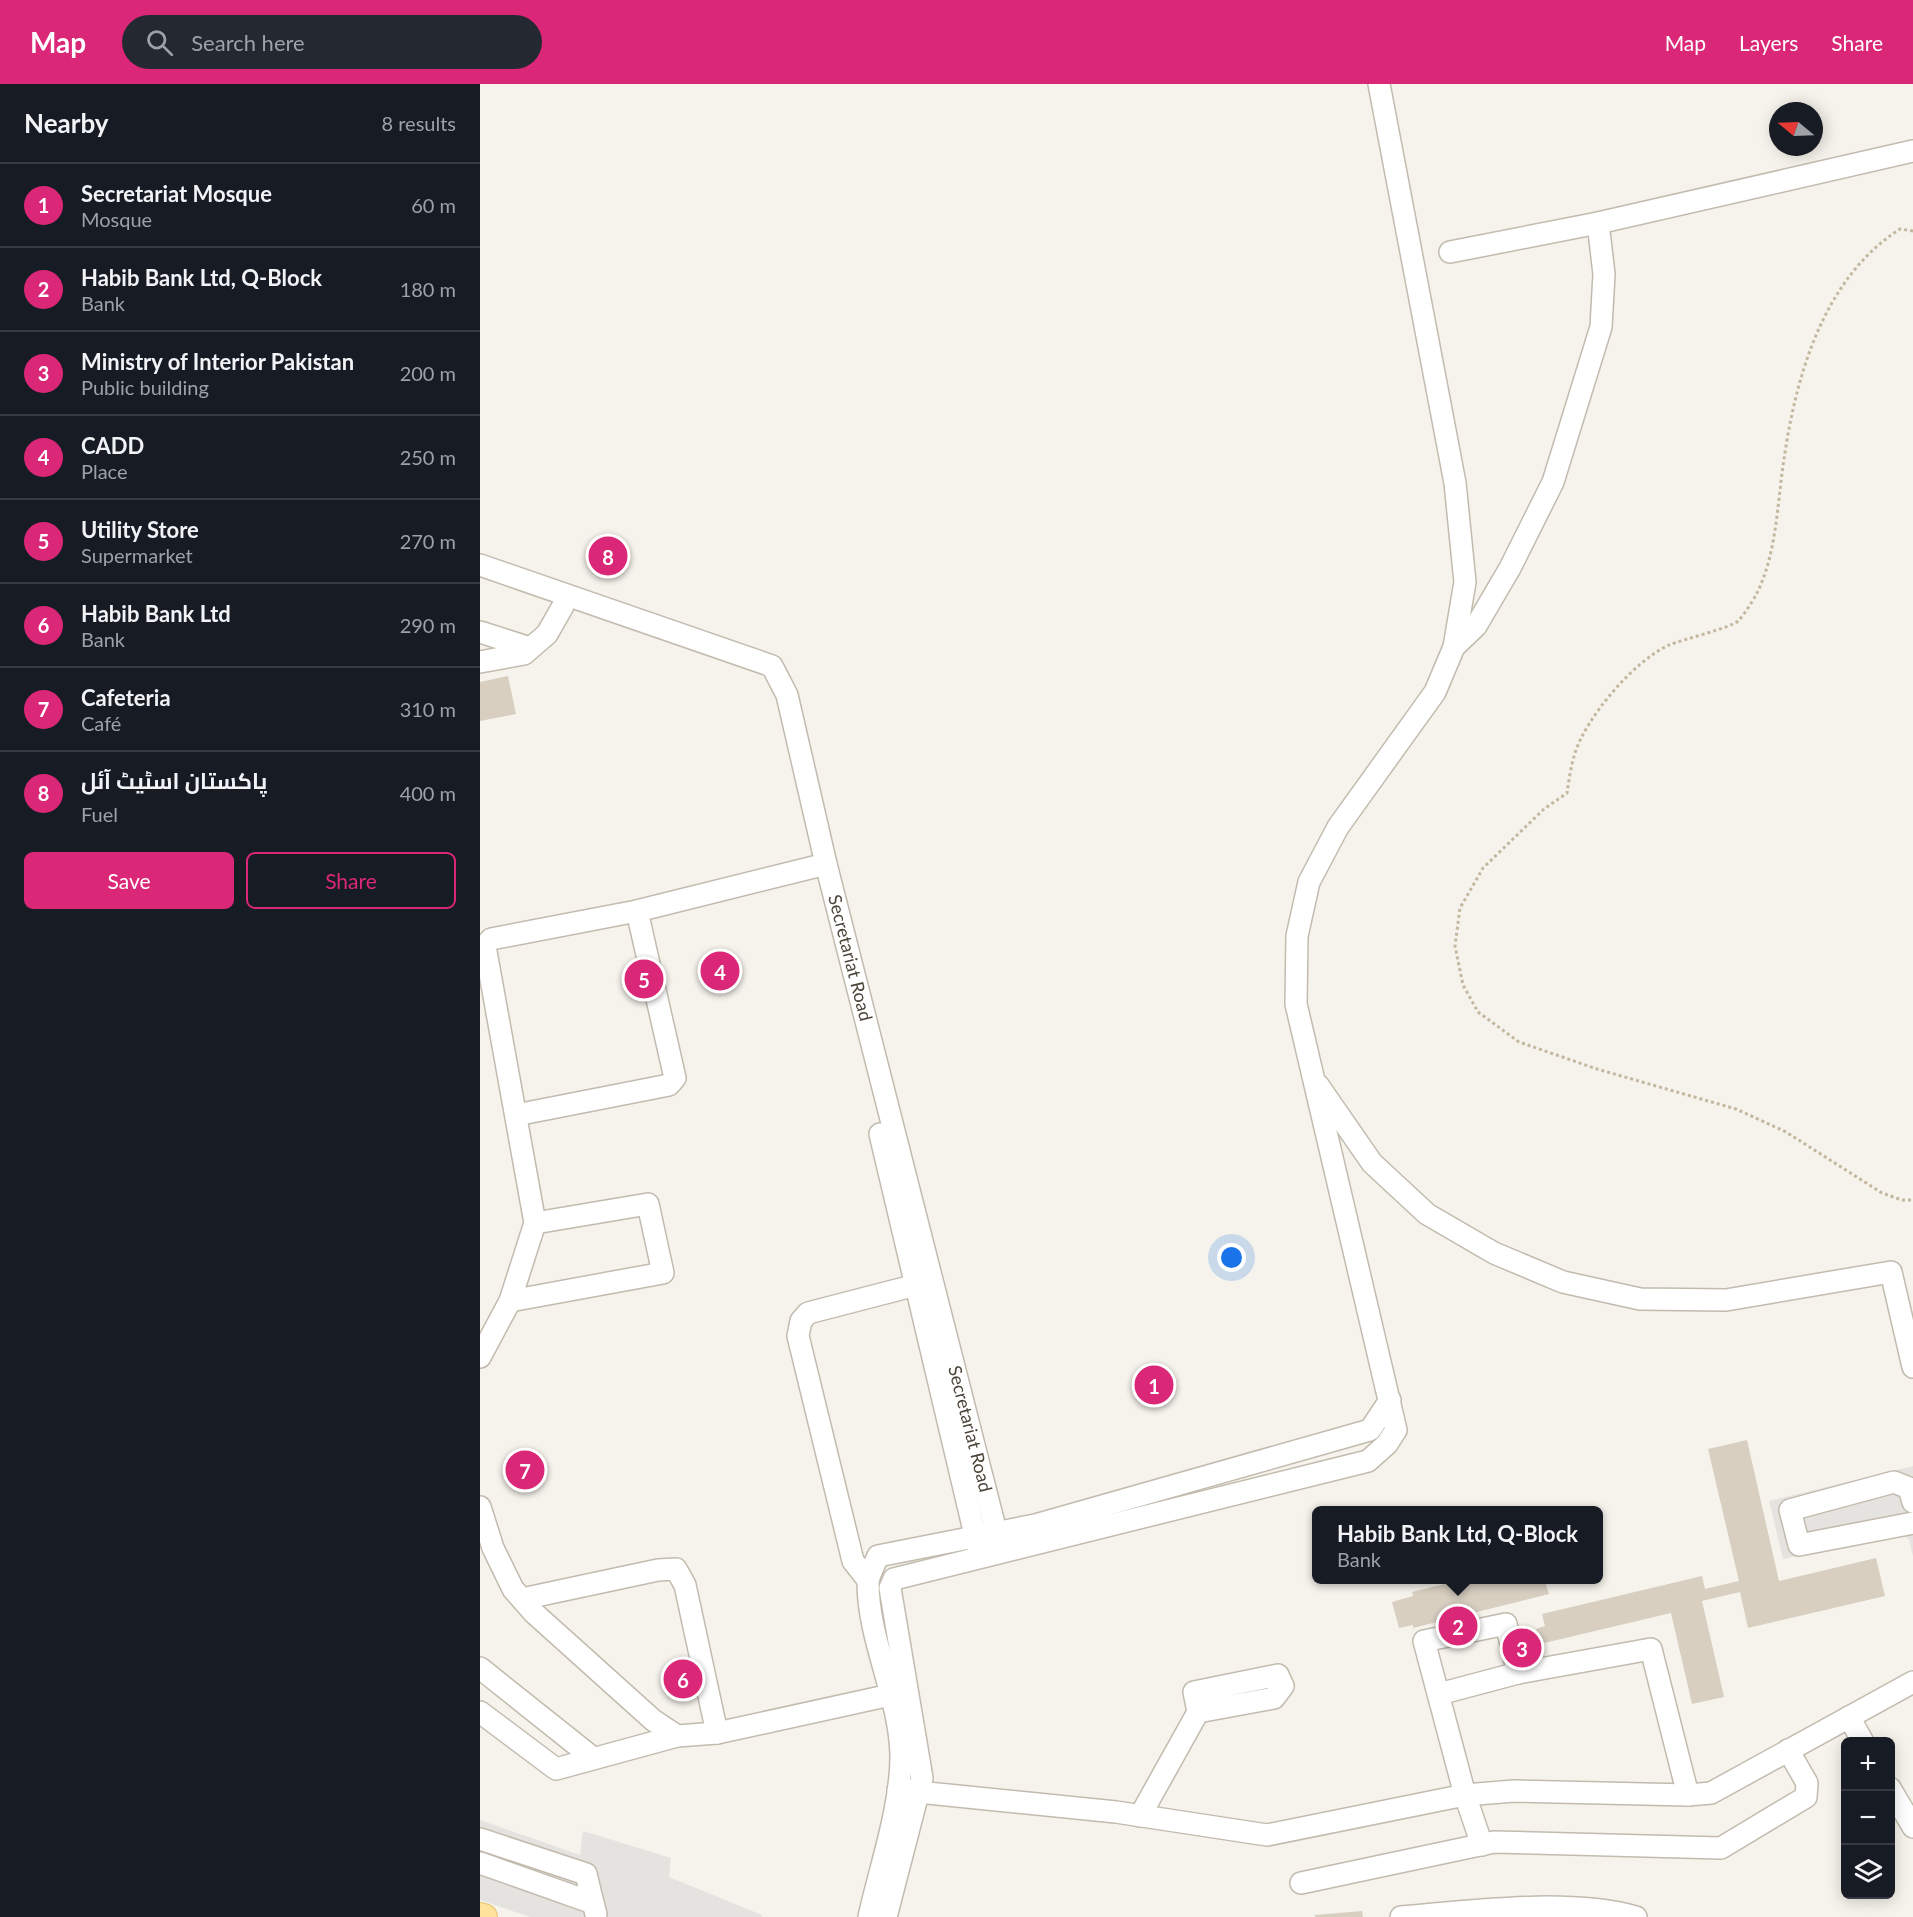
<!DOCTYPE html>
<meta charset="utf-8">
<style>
:root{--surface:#171b24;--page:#242831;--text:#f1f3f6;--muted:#9ea1a6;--line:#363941;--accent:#db2777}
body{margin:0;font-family:Lato,Cairo,sans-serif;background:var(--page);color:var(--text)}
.controls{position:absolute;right:18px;bottom:18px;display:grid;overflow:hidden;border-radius:9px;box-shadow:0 3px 15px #0003}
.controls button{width:54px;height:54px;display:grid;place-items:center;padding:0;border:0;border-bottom:2px solid var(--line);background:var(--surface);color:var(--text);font:30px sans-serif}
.compass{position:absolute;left:1289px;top:18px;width:54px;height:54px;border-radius:50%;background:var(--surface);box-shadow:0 3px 15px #0003;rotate:289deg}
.you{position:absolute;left:752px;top:1174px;width:21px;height:21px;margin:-15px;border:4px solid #fff;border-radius:50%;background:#1a73e8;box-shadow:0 0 0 9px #1a73e833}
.badge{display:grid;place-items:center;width:39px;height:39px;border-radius:50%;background:var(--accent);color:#fff;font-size:20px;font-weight:700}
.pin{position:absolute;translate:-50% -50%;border:3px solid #fff;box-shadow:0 2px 6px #0006}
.popup{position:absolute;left:832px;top:1422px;width:291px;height:78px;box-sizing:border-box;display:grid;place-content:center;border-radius:9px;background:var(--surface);filter:drop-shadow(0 2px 4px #0005);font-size:20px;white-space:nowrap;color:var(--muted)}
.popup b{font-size:22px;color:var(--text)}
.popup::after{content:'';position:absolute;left:50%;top:100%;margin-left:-12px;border:12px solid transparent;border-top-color:var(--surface)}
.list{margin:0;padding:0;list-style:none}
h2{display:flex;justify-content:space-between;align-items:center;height:78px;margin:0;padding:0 24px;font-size:26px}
h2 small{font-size:20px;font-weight:400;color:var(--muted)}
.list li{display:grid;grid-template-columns:39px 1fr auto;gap:18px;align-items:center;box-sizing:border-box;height:84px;padding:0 24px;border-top:2px solid var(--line)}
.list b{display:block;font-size:22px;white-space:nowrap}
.list p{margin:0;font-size:20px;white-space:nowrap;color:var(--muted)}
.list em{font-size:20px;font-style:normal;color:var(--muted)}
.actions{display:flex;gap:12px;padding:18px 24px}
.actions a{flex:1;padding:14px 0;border:2px solid var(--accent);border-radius:9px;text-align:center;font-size:21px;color:var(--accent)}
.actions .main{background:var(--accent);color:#fff}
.icon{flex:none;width:33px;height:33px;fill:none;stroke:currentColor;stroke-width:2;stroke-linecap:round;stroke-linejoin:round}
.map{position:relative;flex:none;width:1433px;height:1833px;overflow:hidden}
header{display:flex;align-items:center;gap:36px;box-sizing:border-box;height:84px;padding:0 30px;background:var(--accent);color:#fff}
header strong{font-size:28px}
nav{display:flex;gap:33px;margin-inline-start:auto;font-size:21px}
.search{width:420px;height:54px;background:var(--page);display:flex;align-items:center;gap:15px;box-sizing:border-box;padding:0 21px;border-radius:33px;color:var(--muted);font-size:22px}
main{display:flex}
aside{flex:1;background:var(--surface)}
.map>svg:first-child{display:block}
</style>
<header>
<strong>Map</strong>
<div class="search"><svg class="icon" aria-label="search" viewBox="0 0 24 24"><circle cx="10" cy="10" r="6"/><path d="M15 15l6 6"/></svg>Search here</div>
<nav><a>Map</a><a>Layers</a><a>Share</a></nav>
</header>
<main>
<aside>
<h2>Nearby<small>8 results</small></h2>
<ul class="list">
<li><span class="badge">1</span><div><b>Secretariat Mosque</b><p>Mosque</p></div><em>60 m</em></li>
<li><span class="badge">2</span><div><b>Habib Bank Ltd, Q-Block</b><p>Bank</p></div><em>180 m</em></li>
<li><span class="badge">3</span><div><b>Ministry of Interior Pakistan</b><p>Public building</p></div><em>200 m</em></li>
<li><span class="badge">4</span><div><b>CADD</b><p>Place</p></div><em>250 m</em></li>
<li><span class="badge">5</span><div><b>Utility Store</b><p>Supermarket</p></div><em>270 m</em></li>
<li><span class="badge">6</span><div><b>Habib Bank Ltd</b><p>Bank</p></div><em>290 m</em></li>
<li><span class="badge">7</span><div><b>Cafeteria</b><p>Café</p></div><em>310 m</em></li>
<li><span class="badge">8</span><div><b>پاکستان اسٹیٹ آئل</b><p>Fuel</p></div><em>400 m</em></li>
</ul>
<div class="actions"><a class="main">Save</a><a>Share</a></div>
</aside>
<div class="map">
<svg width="1433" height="1833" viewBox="0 0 1433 1833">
<rect width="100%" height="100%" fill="#f6f3ec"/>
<!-- parking -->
<g fill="#e5e3e0">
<polygon points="1433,1382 1433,1472 1429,1456 1420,1448 1303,1475 1289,1417"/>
<polygon points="0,1736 100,1771 103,1747 191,1774 189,1793 282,1831 281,1833 50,1833 0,1816"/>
</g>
<!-- building -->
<g fill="#d8cfc1">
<polygon points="28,592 36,630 0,637 0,598"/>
<polygon points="1267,1356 1299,1497 1396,1474 1405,1512 1268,1544 1260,1508 1222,1517 1244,1613 1212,1620 1191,1529 1060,1560 1056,1545 1065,1542 1062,1530 1222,1492 1225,1505 1259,1497 1228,1365"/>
<polygon points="981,1496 1057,1496 1058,1499 1065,1497 1069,1510 933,1544 933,1541 919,1544 912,1518 933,1512 932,1508"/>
<polygon points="882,1827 883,1833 835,1833 835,1831"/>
</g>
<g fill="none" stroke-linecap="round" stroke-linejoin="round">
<!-- minor casing -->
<g stroke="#c2bbae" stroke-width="24">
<g id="minor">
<polyline points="899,0 975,399 985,498 974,563"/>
<polyline points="970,168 1118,139"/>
<path id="s1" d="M 0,481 L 292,582 L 307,611 L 346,780 L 521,1467"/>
<polyline points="0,548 50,564"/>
<polyline points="0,578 44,570 67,550 83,522"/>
<polyline points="838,1001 892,1079 947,1130 1014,1169 1083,1198 1160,1215 1246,1216 1411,1188 1433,1283"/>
<polyline points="36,1031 189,1001 195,994 157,827"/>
<polyline points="400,1050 500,1472"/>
<polyline points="30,1217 183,1189 168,1120 55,1139"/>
<polyline points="0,1273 30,1217 55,1139 5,862 11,855 157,827 346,780"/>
<polyline points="1433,1418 1429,1404 1414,1398 1310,1426 1319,1461 1433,1439"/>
<polyline points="0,1423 13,1464 33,1505 54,1529 173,1636 197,1652 237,1649 424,1608"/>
<polyline points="388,1496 373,1477 318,1252 321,1237 328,1229 436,1201"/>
<polyline points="42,1515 178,1486 196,1485 205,1501 237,1649"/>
<polyline points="0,1584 113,1674"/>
<polyline points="959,1610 1038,1589"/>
<polyline points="0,1628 76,1685 197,1652"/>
<polyline points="1369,1633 1383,1658"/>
<polyline points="1410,1704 1433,1743"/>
<polyline points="418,1706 636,1728 787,1751 985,1711 1034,1707 1208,1711 1231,1709 1433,1598"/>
<polyline points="660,1732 718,1628 794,1614 803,1602 798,1591 714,1608 718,1628"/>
<polyline points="0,1755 106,1790 113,1819"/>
<polyline points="1002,1761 985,1711 944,1557 1026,1540 1038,1589 1171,1565 1208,1711"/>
<polyline points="0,1779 113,1819 116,1830"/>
<polyline points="821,1799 1014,1758 1241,1764 1326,1713 1327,1699 1308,1666"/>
<path d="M 389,1833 C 400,1783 421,1724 421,1672 C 420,1613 388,1557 388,1498 C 389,1490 395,1480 398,1472 L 555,1441 L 890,1346 L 910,1316"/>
<polyline points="406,1833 442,1694 410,1504 414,1495 888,1377 907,1360 916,1346 816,920 817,852 829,798 858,743 955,608 974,563 996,542 1030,484 1073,398 1121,243 1124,190 1118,139 1433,67"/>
<path d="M 921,1833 C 992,1827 1088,1814 1156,1833"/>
</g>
</g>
<!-- major casing -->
<g stroke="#e6c16a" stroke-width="28">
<polyline id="major" points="0,1832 4,1833"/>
</g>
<!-- path -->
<path stroke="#c4b79f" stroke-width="3" stroke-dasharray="3 3" stroke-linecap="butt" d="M 1433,147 L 1420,145 C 1342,195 1315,295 1303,382 C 1297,424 1296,472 1276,511 C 1272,518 1264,531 1258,537 C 1250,544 1204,555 1189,561 C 1154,577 1107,632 1095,669 C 1091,681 1089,696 1087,709 L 1064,725 L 1003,784 L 980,824 L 975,862 L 983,901 L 998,928 L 1039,958 L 1117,985 L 1256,1025 L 1306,1048 L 1402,1109 L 1422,1116 L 1433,1116"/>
<!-- minor -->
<use href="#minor" stroke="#fff" stroke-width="21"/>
<!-- major -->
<use href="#major" stroke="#ffe39c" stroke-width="26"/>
</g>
<g text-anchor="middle" stroke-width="6" stroke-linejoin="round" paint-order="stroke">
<!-- street labels -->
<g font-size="18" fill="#4b4439" stroke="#fff">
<text dy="6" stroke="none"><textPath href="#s1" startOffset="612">Secretariat Road</textPath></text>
<text dy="6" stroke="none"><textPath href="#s1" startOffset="1098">Secretariat Road</textPath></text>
</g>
</g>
</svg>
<div class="controls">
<button>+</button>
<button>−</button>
<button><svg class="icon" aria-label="layers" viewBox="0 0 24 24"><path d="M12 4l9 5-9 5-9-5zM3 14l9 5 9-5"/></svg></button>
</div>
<svg class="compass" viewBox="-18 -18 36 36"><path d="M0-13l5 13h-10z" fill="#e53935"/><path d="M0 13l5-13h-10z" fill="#9ea1a6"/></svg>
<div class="you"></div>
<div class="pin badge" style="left:674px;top:1301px">1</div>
<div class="pin badge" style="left:978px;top:1542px">2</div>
<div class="popup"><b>Habib Bank Ltd, Q-Block</b>Bank</div>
<div class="pin badge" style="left:1042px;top:1564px">3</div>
<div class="pin badge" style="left:240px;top:887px">4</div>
<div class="pin badge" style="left:164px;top:895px">5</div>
<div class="pin badge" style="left:203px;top:1595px">6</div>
<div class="pin badge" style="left:45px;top:1386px">7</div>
<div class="pin badge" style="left:128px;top:472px">8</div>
</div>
</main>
